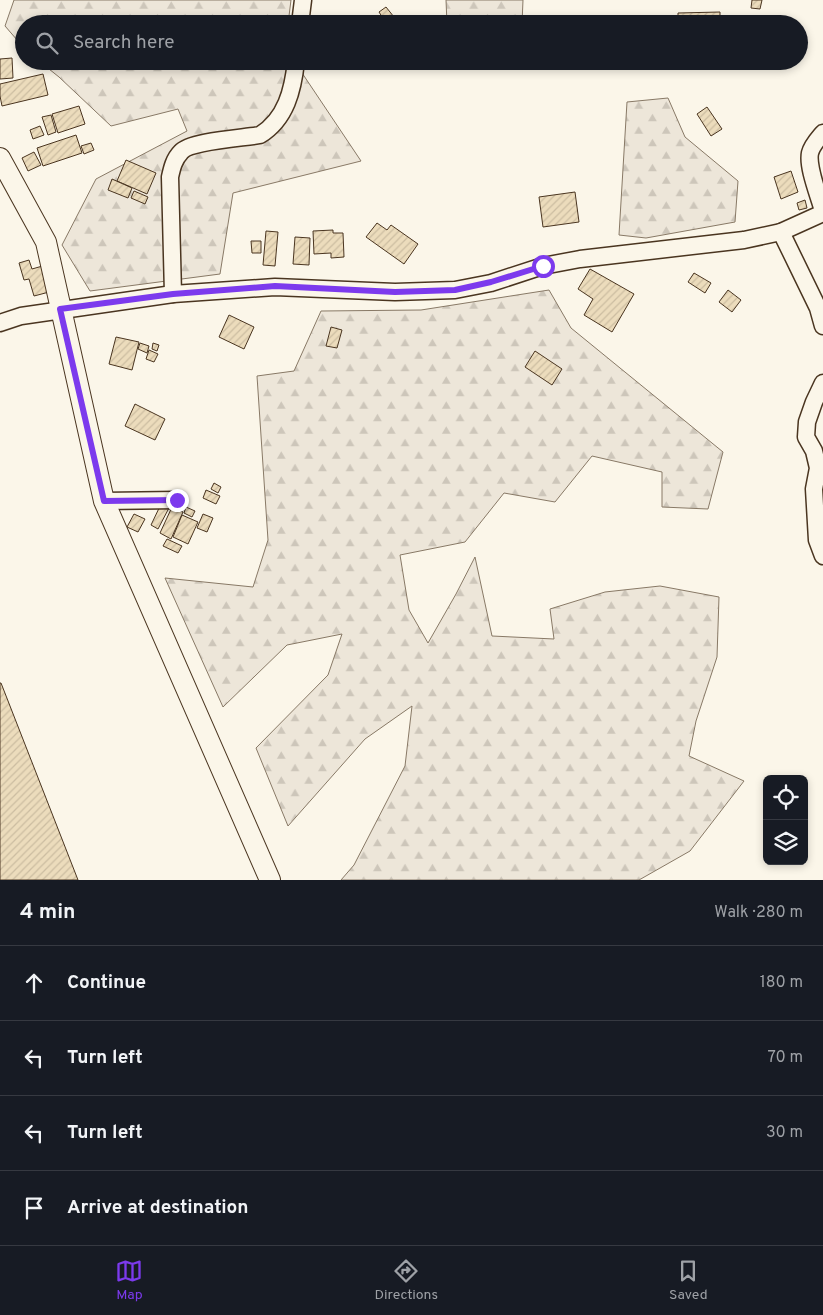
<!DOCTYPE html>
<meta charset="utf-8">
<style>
:root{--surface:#171b24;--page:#242831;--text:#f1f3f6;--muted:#9ea1a6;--line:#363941;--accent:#7c3aed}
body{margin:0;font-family:Overpass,sans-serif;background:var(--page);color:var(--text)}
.controls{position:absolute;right:15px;bottom:15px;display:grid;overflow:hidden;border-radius:8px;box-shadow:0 2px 8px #0003}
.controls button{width:45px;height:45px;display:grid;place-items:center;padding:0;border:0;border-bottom:1px solid var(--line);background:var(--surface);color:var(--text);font:25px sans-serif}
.stop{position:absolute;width:15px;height:15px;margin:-11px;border:4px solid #7c3aed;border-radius:50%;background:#fff}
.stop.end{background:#7c3aed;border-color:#fff;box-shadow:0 1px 5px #0008}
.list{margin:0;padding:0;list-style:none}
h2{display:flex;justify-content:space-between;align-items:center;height:65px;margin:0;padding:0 20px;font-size:21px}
h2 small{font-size:16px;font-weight:400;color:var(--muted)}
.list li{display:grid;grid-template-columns:32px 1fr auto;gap:15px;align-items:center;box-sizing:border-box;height:75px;padding:0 20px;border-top:1px solid var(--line)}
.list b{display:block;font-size:19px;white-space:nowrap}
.list em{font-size:16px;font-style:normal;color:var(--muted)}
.icon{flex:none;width:28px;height:28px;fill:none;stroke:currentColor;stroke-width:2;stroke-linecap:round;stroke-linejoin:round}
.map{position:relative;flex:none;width:823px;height:880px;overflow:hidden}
.search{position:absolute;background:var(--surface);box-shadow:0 2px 8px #0003;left:15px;right:15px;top:15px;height:55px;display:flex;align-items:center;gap:12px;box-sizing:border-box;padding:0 18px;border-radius:28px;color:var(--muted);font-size:19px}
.sheet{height:365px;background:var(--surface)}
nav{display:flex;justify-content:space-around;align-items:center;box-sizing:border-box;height:70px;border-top:1px solid var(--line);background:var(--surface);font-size:14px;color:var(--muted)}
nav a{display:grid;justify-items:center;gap:2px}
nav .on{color:var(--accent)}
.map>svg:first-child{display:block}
</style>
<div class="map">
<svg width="823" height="880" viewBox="0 0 823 880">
<defs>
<pattern id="forest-firs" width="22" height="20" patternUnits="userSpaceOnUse" patternTransform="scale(1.25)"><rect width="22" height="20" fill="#ede6d9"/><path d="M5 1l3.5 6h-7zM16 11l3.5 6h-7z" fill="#cdc6ba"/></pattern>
<pattern id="building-hatch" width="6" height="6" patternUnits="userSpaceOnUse" patternTransform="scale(1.25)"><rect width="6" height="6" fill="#ecdcbc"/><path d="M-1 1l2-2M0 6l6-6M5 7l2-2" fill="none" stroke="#ccbda1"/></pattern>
</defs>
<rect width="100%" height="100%" fill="#fbf6e9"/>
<!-- forest -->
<g fill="url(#forest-firs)" stroke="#887966">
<polygon points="14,0 291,0 288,24 24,24 24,48 5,26"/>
<polygon points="446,0 523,0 522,24 447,24"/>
<polygon points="39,61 294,61 361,161 233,193 220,274 90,291 62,245 96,179 187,131 178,109 111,126 59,77"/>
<polygon points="668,98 685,137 738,181 735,222 646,238 619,235 627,102"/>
<polygon points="549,290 571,328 723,452 708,509 662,507 662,472 592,456 555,502 504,493 465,542 400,555 409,610 428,643 456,594 475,557 492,636 554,639 550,609 605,592 660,586 719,597 717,657 696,721 689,756 744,781 690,851 639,880 341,880 354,865 405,766 412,706 365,739 288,826 256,748 328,675 342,634 287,645 223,707 165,578 253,587 268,540 257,376 294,371 321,311 421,310"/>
</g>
<!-- building -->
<g fill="url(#building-hatch)" stroke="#4a3520">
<polygon points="752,0 762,0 760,9 751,8"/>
<polygon points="386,7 394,17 386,23 379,12"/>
<polygon points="720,12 720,24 678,24 678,13"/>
<polygon points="12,58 13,78 0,79 0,59"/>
<polygon points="43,74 48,95 2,106 0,96 0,84"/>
<polygon points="79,106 85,124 58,133 52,114"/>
<polygon points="707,107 722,129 711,136 697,114"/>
<polygon points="51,115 56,132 48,135 42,117"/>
<polygon points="40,126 44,135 33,139 30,130"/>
<polygon points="76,135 82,153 43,166 37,148"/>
<polygon points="91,143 94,150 84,154 81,146"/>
<polygon points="34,152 41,165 28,171 22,158"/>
<polygon points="126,160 156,173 147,194 117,181"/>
<polygon points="791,171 798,192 781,199 774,177"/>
<polygon points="112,179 132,188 128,198 108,190"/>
<polygon points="134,191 148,197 145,204 131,198"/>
<polygon points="575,192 579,222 543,227 539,197"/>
<polygon points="805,200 807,208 799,210 797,203"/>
<polygon points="377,223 387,230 391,225 418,244 404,264 366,237"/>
<polygon points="333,230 333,233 343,233 344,257 331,258 331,253 314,254 313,231"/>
<polygon points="266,231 278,232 275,266 263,265"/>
<polygon points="295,237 310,238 309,265 293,264"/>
<polygon points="251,241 261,241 261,253 252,253"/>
<polygon points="29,260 32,269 46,265 53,291 34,296 29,279 24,280 19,263"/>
<polygon points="590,269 634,294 612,332 584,315 593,299 578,289"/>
<polygon points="694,273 711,283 705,293 688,282"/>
<polygon points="728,290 741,300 732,312 719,302"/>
<polygon points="229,315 254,327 244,349 219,337"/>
<polygon points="331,327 342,330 337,348 326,346"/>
<polygon points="116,337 139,342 132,370 109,364"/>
<polygon points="140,343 149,346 147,353 138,349"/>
<polygon points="153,343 159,345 157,351 152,349"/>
<polygon points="149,350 158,354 154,362 146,359"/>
<polygon points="535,351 562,369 552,385 525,367"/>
<polygon points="135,404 165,419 155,440 125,426"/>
<polygon points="214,483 221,487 218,493 211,489"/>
<polygon points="206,490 220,496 216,504 203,498"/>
<polygon points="162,502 170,506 158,529 151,525"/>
<polygon points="172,507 183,512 171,539 160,533"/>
<polygon points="186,507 195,511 192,517 184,513"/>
<polygon points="134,514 145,519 138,532 127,527"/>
<polygon points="203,514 213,518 207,532 197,528"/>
<polygon points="182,515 198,522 188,544 173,537"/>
<polygon points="167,539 182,546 178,553 163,546"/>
<polygon points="0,683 1,683 78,880 0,880"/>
</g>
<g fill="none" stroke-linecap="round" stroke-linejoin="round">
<!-- minor casing -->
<g stroke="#4a3520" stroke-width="19">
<g id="minor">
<polyline points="300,24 303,0"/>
<path d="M 823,133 C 818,139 812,145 810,153 C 807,167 819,196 823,211"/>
<polyline points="781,232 818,308 823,326"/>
<path d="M 173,294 L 170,177 C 172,168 174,159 181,152 C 190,141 244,138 260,135 C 286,119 293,90 296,61"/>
<polyline points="0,323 21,316 173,294 275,287 395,292 455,290 491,283 543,266 580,259 744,240 781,232 823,213"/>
<polyline points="823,383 814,402 807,422 806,437 814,451 818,468 814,489 817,540 823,556"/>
<polyline points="104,501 177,500"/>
</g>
</g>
<!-- tertiary casing -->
<g stroke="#4a3520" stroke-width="22">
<polyline id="tertiary" points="0,158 46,242 104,501 270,880"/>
</g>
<!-- minor -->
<use href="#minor" stroke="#fbf6e9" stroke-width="16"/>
<!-- tertiary -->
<use href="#tertiary" stroke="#fbf6e9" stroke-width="20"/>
</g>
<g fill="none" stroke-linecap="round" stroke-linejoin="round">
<!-- route -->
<polyline stroke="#7c3aed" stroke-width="6" points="177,500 104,501 60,309 173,294 275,286 395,292 455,290 491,282 543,266"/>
</g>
</svg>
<div class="controls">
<button><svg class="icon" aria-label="locate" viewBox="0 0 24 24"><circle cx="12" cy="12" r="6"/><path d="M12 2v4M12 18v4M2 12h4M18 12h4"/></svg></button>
<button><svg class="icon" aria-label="layers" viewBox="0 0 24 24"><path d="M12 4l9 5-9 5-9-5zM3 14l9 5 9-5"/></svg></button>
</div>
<div class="stop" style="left:543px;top:266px"></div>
<div class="stop end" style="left:177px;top:500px"></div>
<div class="search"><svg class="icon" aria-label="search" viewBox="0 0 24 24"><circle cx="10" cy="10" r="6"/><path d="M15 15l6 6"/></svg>Search here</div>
</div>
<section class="sheet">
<h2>4 min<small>Walk · 280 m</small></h2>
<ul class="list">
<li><svg class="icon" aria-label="ahead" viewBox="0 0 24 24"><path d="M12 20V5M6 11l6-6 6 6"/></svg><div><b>Continue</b></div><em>180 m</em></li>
<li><svg class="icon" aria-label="left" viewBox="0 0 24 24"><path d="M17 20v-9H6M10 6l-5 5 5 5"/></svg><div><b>Turn left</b></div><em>70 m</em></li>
<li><svg class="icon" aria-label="left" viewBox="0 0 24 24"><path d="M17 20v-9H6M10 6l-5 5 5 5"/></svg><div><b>Turn left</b></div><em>30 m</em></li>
<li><svg class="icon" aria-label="arrive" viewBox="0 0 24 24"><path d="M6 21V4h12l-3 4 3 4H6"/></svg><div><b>Arrive at destination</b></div></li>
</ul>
</section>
<nav>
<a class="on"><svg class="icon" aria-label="map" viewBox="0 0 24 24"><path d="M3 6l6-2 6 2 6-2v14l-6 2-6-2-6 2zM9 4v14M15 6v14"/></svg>Map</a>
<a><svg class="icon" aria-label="directions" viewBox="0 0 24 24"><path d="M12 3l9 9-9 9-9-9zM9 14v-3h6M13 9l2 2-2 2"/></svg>Directions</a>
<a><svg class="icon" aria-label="saved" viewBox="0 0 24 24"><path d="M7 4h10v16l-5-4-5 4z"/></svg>Saved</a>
</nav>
